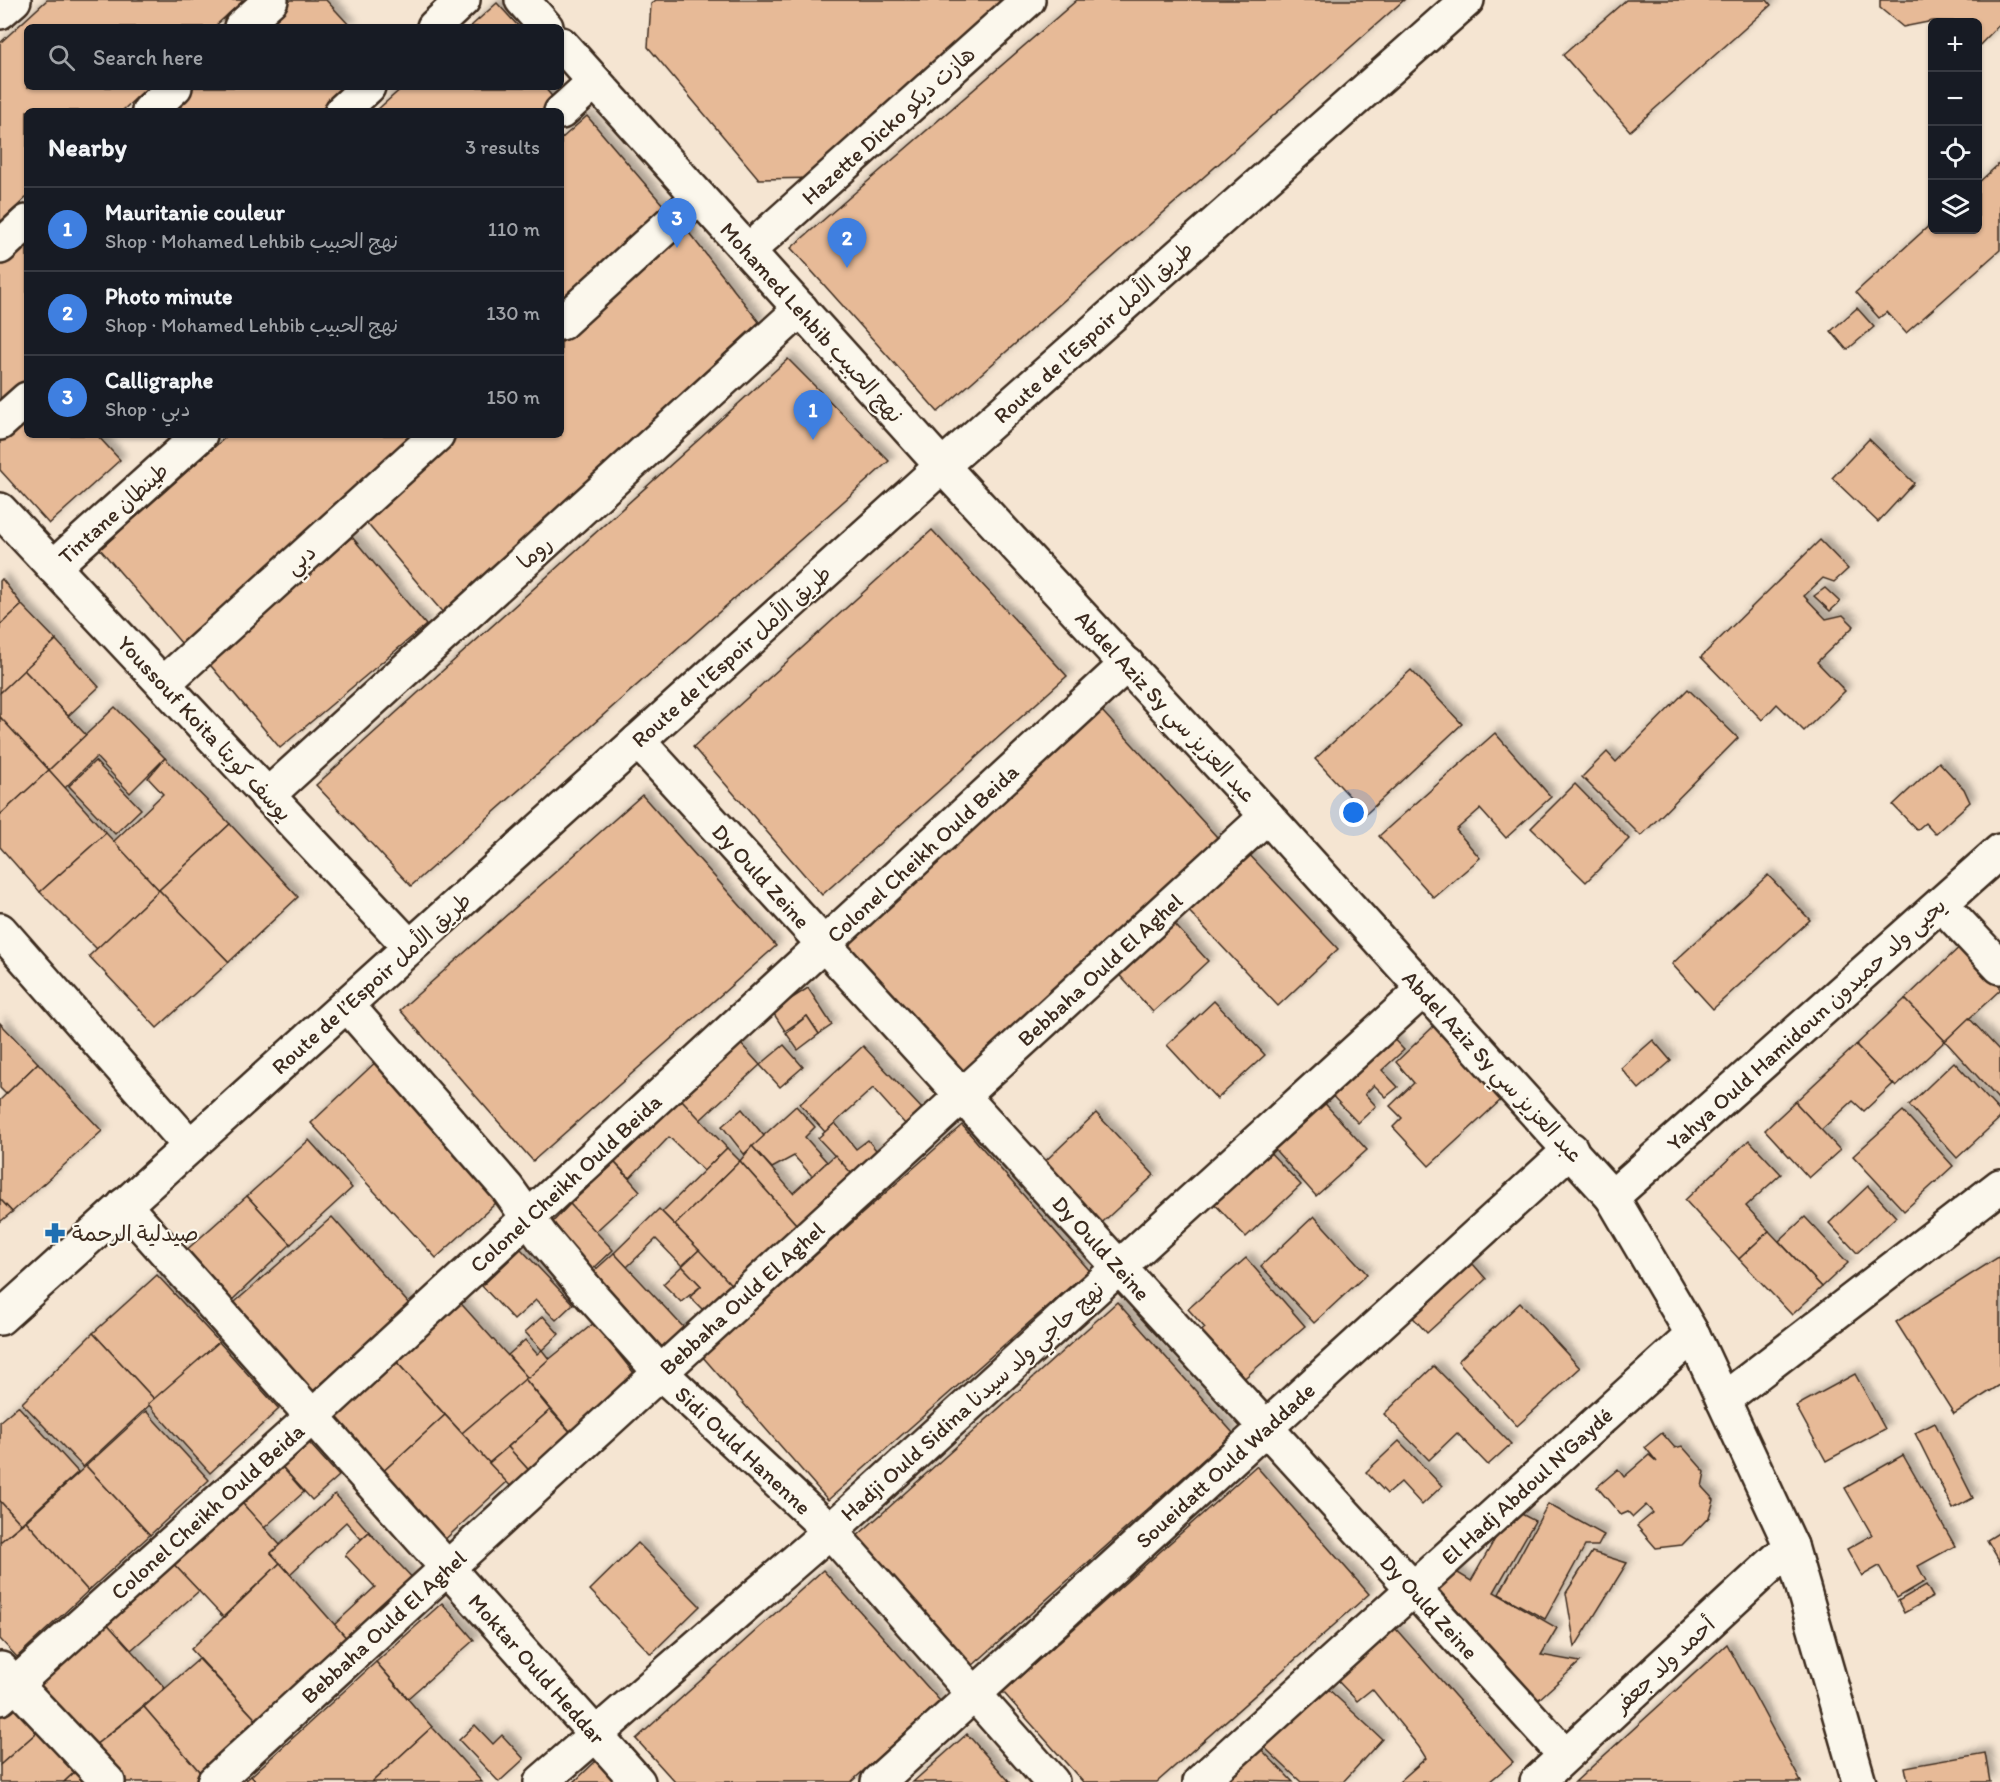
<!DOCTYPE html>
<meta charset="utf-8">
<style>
:root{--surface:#171b24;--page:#20242c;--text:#f1f3f6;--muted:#9ea1a6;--line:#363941;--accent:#0b8043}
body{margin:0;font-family:Itim,"Playpen Sans Arabic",sans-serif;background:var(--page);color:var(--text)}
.controls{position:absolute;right:18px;top:18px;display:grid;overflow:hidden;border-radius:9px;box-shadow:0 2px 4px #0004}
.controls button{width:54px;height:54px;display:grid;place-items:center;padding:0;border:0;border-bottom:2px solid var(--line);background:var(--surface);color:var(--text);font:30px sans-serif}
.you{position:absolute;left:1354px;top:813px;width:21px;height:21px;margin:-15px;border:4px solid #fff;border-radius:50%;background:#1a73e8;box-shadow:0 0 0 9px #1a73e833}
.badge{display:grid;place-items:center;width:39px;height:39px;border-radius:50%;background:var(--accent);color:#fff;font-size:20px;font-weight:700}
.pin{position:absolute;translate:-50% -50px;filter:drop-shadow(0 2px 3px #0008)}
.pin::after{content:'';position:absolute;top:32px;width:21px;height:18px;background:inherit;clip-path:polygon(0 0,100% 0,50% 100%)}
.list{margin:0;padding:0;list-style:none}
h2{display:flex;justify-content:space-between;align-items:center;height:78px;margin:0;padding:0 24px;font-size:26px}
h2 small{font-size:20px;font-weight:400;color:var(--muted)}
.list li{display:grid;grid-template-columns:39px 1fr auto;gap:18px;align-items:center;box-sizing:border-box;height:84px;padding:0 24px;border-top:2px solid var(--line)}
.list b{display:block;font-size:22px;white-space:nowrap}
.list p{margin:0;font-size:20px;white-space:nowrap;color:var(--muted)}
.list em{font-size:20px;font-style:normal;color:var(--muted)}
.icon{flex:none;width:33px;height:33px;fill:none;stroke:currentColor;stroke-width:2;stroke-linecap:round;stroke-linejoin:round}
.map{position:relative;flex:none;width:2000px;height:1782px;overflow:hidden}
.search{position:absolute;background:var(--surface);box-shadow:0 2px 4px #0004;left:24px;top:24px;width:540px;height:66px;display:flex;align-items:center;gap:15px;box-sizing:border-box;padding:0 21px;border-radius:9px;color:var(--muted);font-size:22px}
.panel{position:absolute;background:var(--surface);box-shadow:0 2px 4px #0004;left:24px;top:108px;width:540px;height:330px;border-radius:9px}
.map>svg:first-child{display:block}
</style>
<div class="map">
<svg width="2000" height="1782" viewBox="0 0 2000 1782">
<defs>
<filter id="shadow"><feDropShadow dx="5.5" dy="-5.5" stdDeviation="3" flood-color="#0004"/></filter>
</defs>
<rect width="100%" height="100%" fill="#f5e5d2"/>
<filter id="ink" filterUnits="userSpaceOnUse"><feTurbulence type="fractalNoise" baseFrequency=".0167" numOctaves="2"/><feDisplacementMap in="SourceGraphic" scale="12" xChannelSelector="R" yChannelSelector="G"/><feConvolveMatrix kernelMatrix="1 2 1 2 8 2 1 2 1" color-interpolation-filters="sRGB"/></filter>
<g filter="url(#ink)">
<!-- building -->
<g fill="#e7ba97" stroke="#3b2a1e" stroke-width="1.5" filter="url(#shadow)">
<polygon points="47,0 244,0 214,27 27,27 27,87 148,87 122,111 27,111 27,197 0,222 0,43"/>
<polygon points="277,0 326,0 351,27 247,27"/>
<polygon points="656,0 1005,0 822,178 759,179 648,47 651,4"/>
<polygon points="1077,0 1404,0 938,412 791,248"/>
<polygon points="1626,0 1767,0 1771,5 1630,131 1563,55"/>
<polygon points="1880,0 2000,0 2000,24 1978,47 1978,22 1933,21 1903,27 1880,8"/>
<polygon points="497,3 519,27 470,27"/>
<polygon points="182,87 346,87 320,111 156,111"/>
<polygon points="403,87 544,87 556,101 545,111 376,111"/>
<polygon points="587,116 669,212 561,307 561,139"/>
<polygon points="2000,163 2000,250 1906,333 1887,312 1879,318 1856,292 1932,223 1932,230 1978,230 1978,183"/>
<polygon points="27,229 27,380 0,405 0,254"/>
<polygon points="686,229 759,322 444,614 365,521 459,435 561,435 561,343"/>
<polygon points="1857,308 1874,327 1847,350 1831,331"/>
<polygon points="788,359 889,461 411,886 316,785"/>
<polygon points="27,415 27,435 97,435 120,460 49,524 0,470 0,439"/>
<polygon points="228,435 417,435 182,644 100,549"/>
<polygon points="1869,439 1914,483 1878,522 1832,478"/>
<polygon points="932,530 1067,676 822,895 693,747"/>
<polygon points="352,537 426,625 280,748 206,660"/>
<polygon points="1820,540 1848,569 1834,582 1823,578 1804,596 1826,619 1843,615 1854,626 1817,662 1845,691 1804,731 1777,704 1762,720 1701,657"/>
<polygon points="2,579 22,605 0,625 0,581"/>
<polygon points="1825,588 1840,602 1830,611 1814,596"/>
<polygon points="22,605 56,640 0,693 0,625"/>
<polygon points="56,640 99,687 68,716 24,670"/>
<polygon points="24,670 86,735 49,770 0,717 0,693"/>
<polygon points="1411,670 1462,724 1366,814 1315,759"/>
<polygon points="1688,689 1738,738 1641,836 1582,777 1607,752 1616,762"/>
<polygon points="115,707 165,758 130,793 96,757 65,788 49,770"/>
<polygon points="1102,711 1227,848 963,1089 839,952"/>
<polygon points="0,717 49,770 0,815"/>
<polygon points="1495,733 1551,797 1506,838 1480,809 1456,830 1480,858 1434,898 1379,836"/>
<polygon points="165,758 230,824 159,890 113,842 163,794 148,778"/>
<polygon points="95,761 141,809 115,834 69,786"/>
<polygon points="1939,762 1964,789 1970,802 1935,834 1925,823 1917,830 1893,805"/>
<polygon points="49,770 106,833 40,892 0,847 0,815"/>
<polygon points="1575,784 1629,839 1586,882 1531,828"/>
<polygon points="642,795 776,946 533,1161 400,1010"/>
<polygon points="230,824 298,897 229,962 159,890"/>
<polygon points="106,833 159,890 97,949 40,892"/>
<polygon points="1245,850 1338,949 1278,1006 1184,906"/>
<polygon points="1768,875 1810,920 1713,1009 1672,964"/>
<polygon points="159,890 229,962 157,1028 89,956"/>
<polygon points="1168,917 1208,961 1153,1012 1113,968"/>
<polygon points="1967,940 2000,975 2000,990 1945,1041 1905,999"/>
<polygon points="808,988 832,1025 819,1034 807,1016 785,1031 772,1011"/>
<polygon points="1905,999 1945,1041 1896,1087 1856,1045"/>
<polygon points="1214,1001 1265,1055 1217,1099 1167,1045"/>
<polygon points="807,1016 819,1034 798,1050 786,1033"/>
<polygon points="1969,1018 2000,1051 2000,1101 1945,1041"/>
<polygon points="0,1023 38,1063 6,1094 0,1088"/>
<polygon points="1434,1026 1501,1100 1429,1166 1393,1127 1402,1118 1390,1106 1414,1083 1396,1062"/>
<polygon points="1386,1031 1404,1050 1382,1070 1398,1087 1386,1097 1374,1085 1365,1094 1376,1106 1358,1123 1325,1088"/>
<polygon points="1653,1040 1671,1061 1639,1089 1621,1068"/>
<polygon points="740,1043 760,1065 700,1120 680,1098"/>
<polygon points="784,1045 803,1067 780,1087 760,1065"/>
<polygon points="1856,1045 1893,1084 1864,1111 1853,1101 1821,1130 1795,1102"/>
<polygon points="863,1046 923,1110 906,1125 873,1088 825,1132 800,1104"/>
<polygon points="381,1057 508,1192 436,1258 311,1123"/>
<polygon points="1954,1062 2000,1112 2000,1118 1957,1158 1909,1105"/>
<polygon points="38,1063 102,1131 12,1212 0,1199 0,1100"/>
<polygon points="1319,1097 1367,1150 1316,1196 1270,1144"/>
<polygon points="680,1098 727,1148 704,1171 669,1137 630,1178 615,1163"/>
<polygon points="1795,1102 1840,1150 1809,1178 1765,1130"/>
<polygon points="796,1106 815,1127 805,1137 827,1162 812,1176 794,1156 772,1168 752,1146"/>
<polygon points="742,1109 764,1136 744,1154 722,1126"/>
<polygon points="1903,1111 1953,1166 1904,1211 1853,1156"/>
<polygon points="1096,1113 1154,1175 1094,1230 1037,1169"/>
<polygon points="835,1123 856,1149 868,1140 884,1160 860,1183 818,1138"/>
<polygon points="962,1125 1089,1270 828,1500 702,1356"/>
<polygon points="309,1140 352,1188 291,1244 247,1196"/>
<polygon points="1749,1140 1781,1174 1746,1206 1769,1231 1739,1259 1685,1200"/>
<polygon points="1262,1144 1301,1185 1246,1237 1207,1196"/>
<polygon points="752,1146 793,1193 835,1155 860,1183 804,1233 740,1161"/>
<polygon points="727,1148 740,1161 675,1225 662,1212"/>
<polygon points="740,1161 804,1233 737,1291 675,1225"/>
<polygon points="615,1163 640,1191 595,1232 570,1204"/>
<polygon points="1868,1186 1896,1217 1857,1253 1829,1223"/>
<polygon points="247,1196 291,1244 229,1303 183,1253"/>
<polygon points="0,1199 12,1212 0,1222"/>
<polygon points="570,1204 613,1250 592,1270 550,1225"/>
<polygon points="659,1209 699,1250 682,1266 656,1239 627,1267 614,1253"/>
<polygon points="1314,1216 1367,1274 1314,1323 1261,1266"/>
<polygon points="332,1217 410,1305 305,1398 227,1309"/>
<polygon points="1805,1217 1848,1263 1822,1287 1779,1241"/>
<polygon points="1769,1231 1822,1287 1792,1315 1739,1259"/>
<polygon points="521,1249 573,1304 556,1320 536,1300 514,1320 482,1286"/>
<polygon points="699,1250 737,1291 710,1317 690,1297 701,1286 682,1266"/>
<polygon points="614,1253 687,1331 666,1351 593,1272"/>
<polygon points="1466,1256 1486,1279 1427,1333 1407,1311"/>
<polygon points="2000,1256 2000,1385 1954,1414 1896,1322"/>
<polygon points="1246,1258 1305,1326 1240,1382 1197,1335 1205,1328 1188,1309"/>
<polygon points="682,1266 701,1286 681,1302 663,1284"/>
<polygon points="157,1275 219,1342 155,1400 93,1333"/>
<polygon points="455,1297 528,1378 462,1433 391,1356"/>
<polygon points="1117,1302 1233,1433 972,1666 856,1537"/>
<polygon points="1520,1303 1580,1368 1517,1426 1458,1361"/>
<polygon points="543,1316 559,1334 542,1350 525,1332"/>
<polygon points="594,1323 641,1382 576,1438 525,1379"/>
<polygon points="93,1333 155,1400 83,1467 22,1403"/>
<polygon points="525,1340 537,1354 542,1350 549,1359 528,1378 508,1355"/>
<polygon points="219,1342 279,1409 210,1473 148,1404"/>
<polygon points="391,1356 445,1415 378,1476 323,1415"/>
<polygon points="1434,1366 1511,1444 1488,1465 1457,1433 1429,1460 1384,1414"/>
<polygon points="1855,1374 1885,1429 1826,1461 1796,1406"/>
<polygon points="525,1379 550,1410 489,1463 462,1433"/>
<polygon points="18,1406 78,1472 21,1524 0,1501 0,1421"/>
<polygon points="550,1410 576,1438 534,1476 508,1447"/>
<polygon points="146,1411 209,1480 150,1535 86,1466"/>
<polygon points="445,1415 507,1482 440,1544 378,1476"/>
<polygon points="1935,1423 1973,1498 1953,1509 1915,1433"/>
<polygon points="1662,1433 1675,1448 1682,1446 1705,1472 1702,1487 1714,1500 1709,1517 1682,1545 1656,1548 1637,1526 1653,1513 1646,1505 1633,1517 1628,1512 1621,1515 1597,1487 1618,1469 1624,1477 1649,1455 1657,1462 1645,1447"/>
<polygon points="302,1435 339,1476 312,1500 275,1459"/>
<polygon points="1399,1441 1442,1486 1422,1505 1401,1482 1387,1494 1366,1472"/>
<polygon points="508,1447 534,1476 516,1492 489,1463"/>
<polygon points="1903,1455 1955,1546 1918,1566 1926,1581 1897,1598 1879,1566 1862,1576 1847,1549 1872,1535 1845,1488"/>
<polygon points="275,1459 304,1492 264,1528 234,1494"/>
<polygon points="86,1466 150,1535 88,1591 26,1521"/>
<polygon points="1256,1466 1369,1594 1157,1782 1083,1782 1003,1692"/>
<polygon points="234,1494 280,1545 271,1553 280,1563 223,1617 166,1556"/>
<polygon points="335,1494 369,1532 361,1539 346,1522 290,1574 271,1553"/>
<polygon points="0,1501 21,1524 0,1542"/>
<polygon points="1548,1504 1604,1535 1598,1546 1585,1546 1545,1619 1499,1594"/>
<polygon points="1512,1509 1535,1521 1494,1592 1557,1628 1541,1655 1580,1662 1538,1700 1432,1582 1448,1567 1471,1581"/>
<polygon points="26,1521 88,1591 17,1657 0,1639 0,1542"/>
<polygon points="369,1532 419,1585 350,1642 334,1625 375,1587 345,1555"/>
<polygon points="2000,1532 2000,1562 1987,1540"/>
<polygon points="638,1543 700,1606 651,1654 590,1590"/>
<polygon points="1592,1552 1627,1563 1575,1647 1566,1593"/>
<polygon points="166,1556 199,1591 131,1650 99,1615"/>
<polygon points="280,1563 350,1642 261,1725 191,1649"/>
<polygon points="823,1570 940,1701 851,1782 675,1782 636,1739"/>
<polygon points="1926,1585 1933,1597 1904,1613 1898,1601"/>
<polygon points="442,1603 474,1640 408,1698 376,1662"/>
<polygon points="102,1618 165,1688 94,1746 34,1681"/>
<polygon points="1395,1628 1513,1762 1489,1782 1399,1782 1426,1758 1419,1747 1372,1689 1357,1701 1337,1680"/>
<polygon points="1727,1644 1801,1782 1575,1782"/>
<polygon points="199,1659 261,1725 204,1777 144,1707"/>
<polygon points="376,1662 432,1727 372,1782 256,1782 251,1776"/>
<polygon points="1325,1686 1382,1739 1343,1782 1301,1782 1263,1746"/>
<polygon points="12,1696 43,1727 0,1765 0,1708"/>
<polygon points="144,1707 204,1777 199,1782 125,1782 94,1746"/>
<polygon points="475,1725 493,1744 502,1735 524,1759 499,1782 459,1740"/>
<polygon points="43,1727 79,1768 64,1782 0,1782 0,1765"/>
<polygon points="432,1727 482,1782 372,1782"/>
<polygon points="967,1734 1010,1782 913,1782"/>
<polygon points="1259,1747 1293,1782 1225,1780"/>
<polygon points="1985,1753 1990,1782 1908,1782 1905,1767"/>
<polygon points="596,1761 616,1782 574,1782"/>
<polygon points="79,1768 92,1782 64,1782"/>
<polygon points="251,1776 256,1782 244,1782"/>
</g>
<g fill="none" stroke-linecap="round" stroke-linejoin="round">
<!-- minor casing -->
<g stroke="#3b2a1e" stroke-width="38">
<g id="minor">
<polyline points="522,0 546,27"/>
<polyline points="0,12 14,0"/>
<polyline points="241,27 271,0"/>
<polyline points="434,27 463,0"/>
<polyline points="561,44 942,466 1267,816 1612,1197 1693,1335 1791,1546 1859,1782"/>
<polyline points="149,111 175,87"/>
<polyline points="342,111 368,87"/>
<polyline points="561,112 594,82"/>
<polyline points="0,247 27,222"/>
<polyline points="748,251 1028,0"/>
<polyline points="561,323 699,197"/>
<polyline points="0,423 27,399"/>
<polyline points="0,510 410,947"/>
<polyline points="53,567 200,435"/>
<polyline points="163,684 437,435"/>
<path id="s1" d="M 638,741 L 1565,1755"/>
<polyline points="267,796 801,309"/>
<polyline points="1941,904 2000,967"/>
<polyline points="0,930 190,1146"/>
<path id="s2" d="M 347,1005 L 507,1188 L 542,1237 L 591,1295 L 660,1372 L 830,1531 L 1052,1782"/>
<polyline points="1612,1197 2000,851"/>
<path id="s3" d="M 124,1205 L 638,1782"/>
<polyline points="1723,1400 2000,1186"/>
<polyline points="1,1669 108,1782"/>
<path id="s4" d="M 0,1698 L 312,1417 L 1127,664"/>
<path id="s5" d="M 214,1782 L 1267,816"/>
<polyline points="541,1782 830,1531 1423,990"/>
<path id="s6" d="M 878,1782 L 1571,1149"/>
<path id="s7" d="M 1200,1782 L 1693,1335"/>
<polyline points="1537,1782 1791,1546"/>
</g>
</g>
<!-- tertiary casing -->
<g stroke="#3b2a1e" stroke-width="38">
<polyline id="tertiary" points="0,1318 942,466 1467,0"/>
</g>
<!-- minor -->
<use href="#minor" stroke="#fbf7ec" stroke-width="33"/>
<!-- tertiary -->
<use href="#tertiary" stroke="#fbf7ec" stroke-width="33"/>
</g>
</g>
<!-- icons -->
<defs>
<g id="pharmacy-bare" transform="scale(1.62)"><path d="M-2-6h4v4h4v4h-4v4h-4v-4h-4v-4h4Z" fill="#1f6fb2" stroke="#fbf7ec" stroke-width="2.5" paint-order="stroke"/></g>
</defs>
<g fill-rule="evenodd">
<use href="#pharmacy-bare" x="55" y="1233"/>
</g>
<g text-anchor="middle" stroke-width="4.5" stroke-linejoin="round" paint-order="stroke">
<!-- street labels -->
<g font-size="22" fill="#3b2a1e" stroke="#fbf7ec">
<text transform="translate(888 125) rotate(-42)" y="8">Hazette Dicko هازت ديكو</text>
<text transform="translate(812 322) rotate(48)" y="8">Mohamed Lehbib نهج الحبيب</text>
<text transform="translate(1093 332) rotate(-42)" y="8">Route de l’Espoir طريق الأمل</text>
<text transform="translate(113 513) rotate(-42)" y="8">Tintane طينطان</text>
<text transform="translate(534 552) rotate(-42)" y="8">روما</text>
<text transform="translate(300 559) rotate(-42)" y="8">دبي</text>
<text transform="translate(731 656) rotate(-42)" y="8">Route de l’Espoir طريق الأمل</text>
<text transform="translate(1166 706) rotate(47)" y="8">Abdel Aziz Sy عبد العزيز سي</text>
<text transform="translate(205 728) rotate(47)" y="8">Youssouf Koita يوسف كويتا</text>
<text dy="8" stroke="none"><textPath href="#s4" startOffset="1251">Colonel Cheikh Ould Beida</textPath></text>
<text dy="8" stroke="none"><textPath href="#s1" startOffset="183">Dy Ould Zeine</textPath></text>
<text dy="8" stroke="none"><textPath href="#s5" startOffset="1202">Bebbaha Ould El Aghel</textPath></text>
<text transform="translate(371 983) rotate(-42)" y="8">Route de l’Espoir طريق الأمل</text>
<text transform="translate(1806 1024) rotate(-42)" y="8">Yahya Ould Hamidoun يحيى ولد حميدون</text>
<text transform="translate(1493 1066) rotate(47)" y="8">Abdel Aziz Sy عبد العزيز سي</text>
<text dy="8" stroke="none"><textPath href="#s4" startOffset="765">Colonel Cheikh Ould Beida</textPath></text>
<text dy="8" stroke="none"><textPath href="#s1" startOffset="687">Dy Ould Zeine</textPath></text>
<text dy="8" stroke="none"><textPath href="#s5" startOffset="716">Bebbaha Ould El Aghel</textPath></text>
<text transform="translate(972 1401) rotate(-42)" y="8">Hadji Ould Sidina نهج حاجي ولد سيدنا</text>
<text dy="8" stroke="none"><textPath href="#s2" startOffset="597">Sidi Ould Hanenne</textPath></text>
<text dy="8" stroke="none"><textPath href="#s6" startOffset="470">Soueidatt Ould Waddade</textPath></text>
<text dy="8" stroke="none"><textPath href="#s7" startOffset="441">El Hadj Abdoul N'Gaydé</textPath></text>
<text dy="8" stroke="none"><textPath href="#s4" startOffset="279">Colonel Cheikh Ould Beida</textPath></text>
<text dy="8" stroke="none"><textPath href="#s1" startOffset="1173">Dy Ould Zeine</textPath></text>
<text dy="8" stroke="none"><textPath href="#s5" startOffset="230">Bebbaha Ould El Aghel</textPath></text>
<text transform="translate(1664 1664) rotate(-43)" y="8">أحمد ولد جعفر</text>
<text dy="8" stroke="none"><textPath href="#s3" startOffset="621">Moktar Ould Heddar</textPath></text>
</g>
<!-- poi labels -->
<g font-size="22" fill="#3b2a1e" stroke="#fbf7ec" text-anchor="start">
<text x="72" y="1241">صيدلية الرحمة</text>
</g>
</g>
</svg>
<div class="controls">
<button>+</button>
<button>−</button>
<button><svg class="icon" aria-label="locate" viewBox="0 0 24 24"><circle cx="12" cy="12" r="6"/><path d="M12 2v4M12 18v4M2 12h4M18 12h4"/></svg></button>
<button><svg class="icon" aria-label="layers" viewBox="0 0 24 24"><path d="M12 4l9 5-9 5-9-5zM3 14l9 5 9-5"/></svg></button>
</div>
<div class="you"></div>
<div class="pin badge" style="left:813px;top:440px;background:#3f7fe0">1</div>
<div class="pin badge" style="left:847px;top:268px;background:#3f7fe0">2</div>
<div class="pin badge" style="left:677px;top:248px;background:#3f7fe0">3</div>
<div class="search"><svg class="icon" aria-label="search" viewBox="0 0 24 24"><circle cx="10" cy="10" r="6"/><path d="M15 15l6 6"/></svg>Search here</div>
<section class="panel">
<h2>Nearby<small>3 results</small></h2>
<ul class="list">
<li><span class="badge" style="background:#3f7fe0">1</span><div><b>Mauritanie couleur</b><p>Shop · Mohamed Lehbib نهج الحبيب</p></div><em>110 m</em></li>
<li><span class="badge" style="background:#3f7fe0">2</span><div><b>Photo minute</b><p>Shop · Mohamed Lehbib نهج الحبيب</p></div><em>130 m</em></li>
<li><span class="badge" style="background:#3f7fe0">3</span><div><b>Calligraphe</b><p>Shop · دبي</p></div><em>150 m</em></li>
</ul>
</section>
</div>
